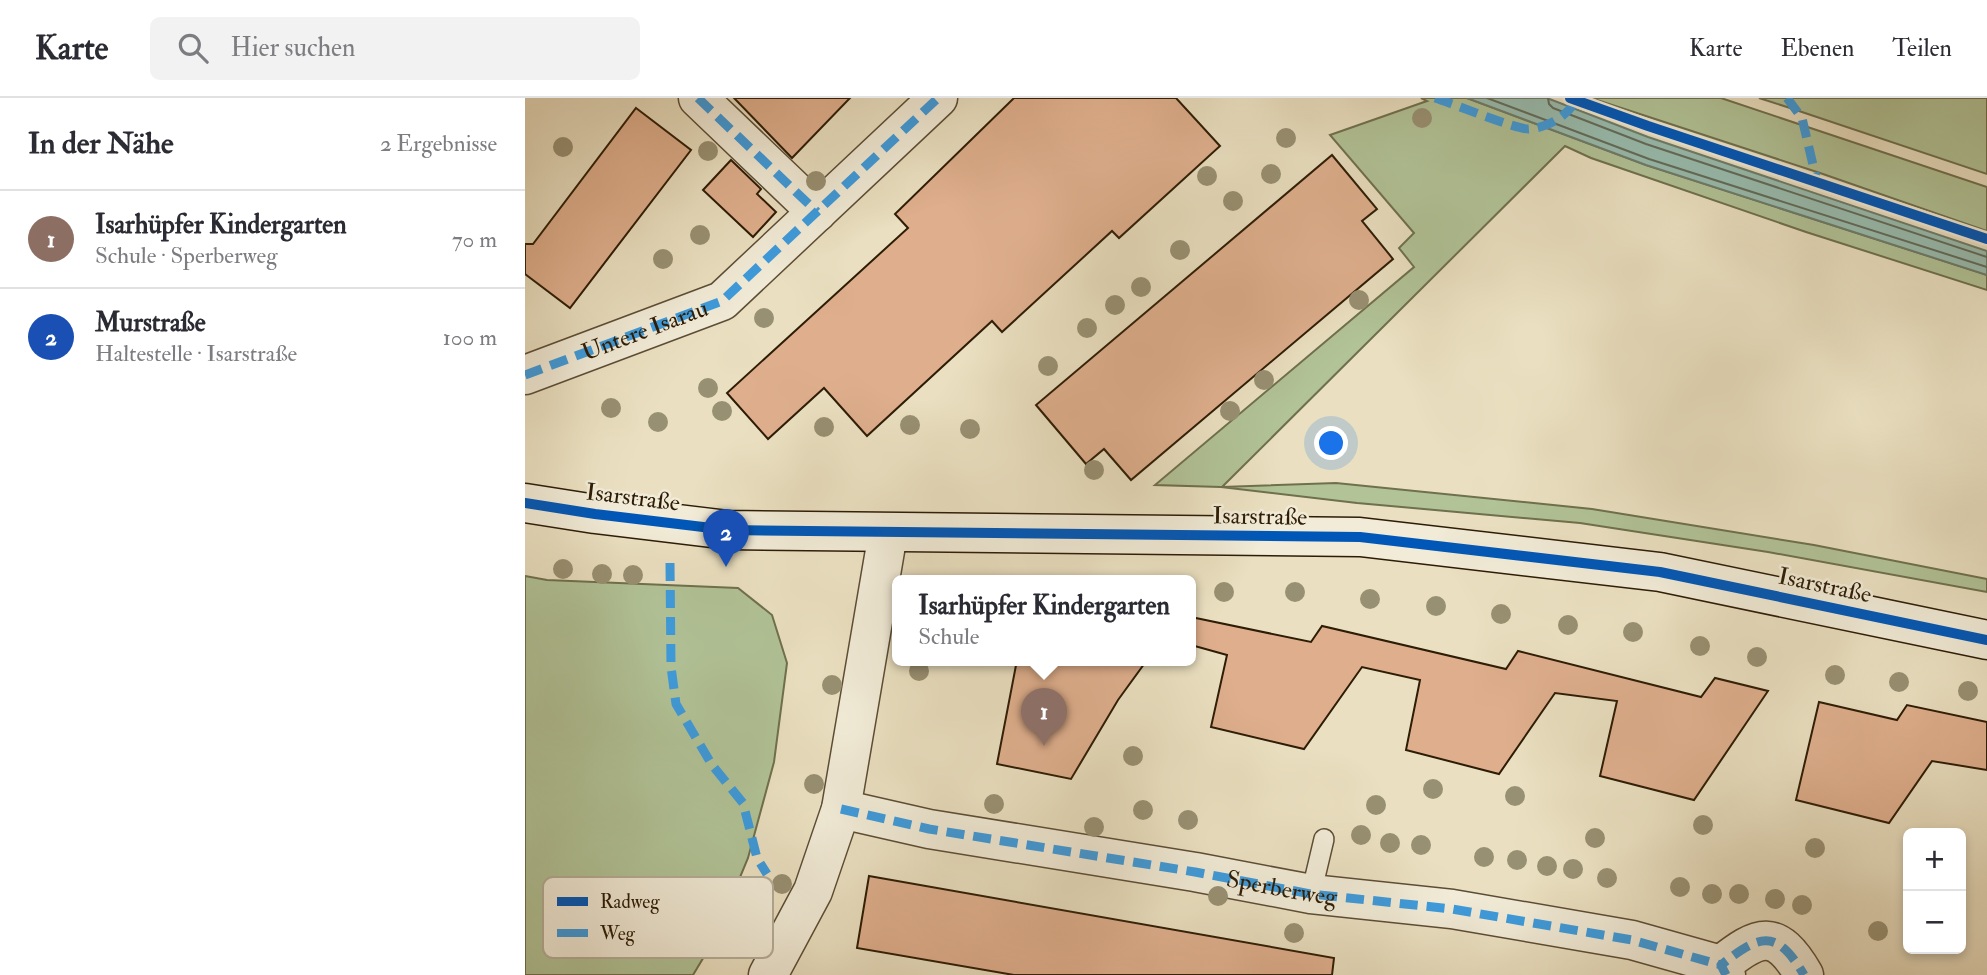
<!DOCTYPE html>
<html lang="de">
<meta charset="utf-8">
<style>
:root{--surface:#fff;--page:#f2f2f3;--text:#2b2b33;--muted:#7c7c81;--line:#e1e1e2;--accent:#ea580c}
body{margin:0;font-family:"IM FELL Double Pica",serif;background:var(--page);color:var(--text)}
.controls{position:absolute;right:21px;bottom:21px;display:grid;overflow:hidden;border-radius:10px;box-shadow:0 4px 10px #0003}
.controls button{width:63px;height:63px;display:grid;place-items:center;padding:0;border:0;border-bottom:2px solid var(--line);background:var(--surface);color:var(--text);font:35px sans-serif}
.you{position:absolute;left:807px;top:346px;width:24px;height:24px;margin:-18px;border:5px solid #fff;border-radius:50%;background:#1a73e8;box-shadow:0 0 0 10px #1a73e833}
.badge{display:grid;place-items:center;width:46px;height:46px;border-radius:50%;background:var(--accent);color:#fff;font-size:23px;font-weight:700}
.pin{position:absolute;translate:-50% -58px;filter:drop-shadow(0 2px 4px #0008)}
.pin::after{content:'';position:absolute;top:37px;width:24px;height:21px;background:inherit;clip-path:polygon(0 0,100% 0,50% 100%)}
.popup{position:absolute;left:367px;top:477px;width:304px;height:91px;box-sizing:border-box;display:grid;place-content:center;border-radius:10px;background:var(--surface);filter:drop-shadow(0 2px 5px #0005);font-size:23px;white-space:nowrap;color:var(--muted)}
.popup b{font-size:26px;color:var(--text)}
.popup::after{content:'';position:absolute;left:50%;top:100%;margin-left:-14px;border:14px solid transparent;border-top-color:var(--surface)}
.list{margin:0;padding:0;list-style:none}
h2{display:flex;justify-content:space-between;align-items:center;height:91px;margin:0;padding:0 28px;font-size:30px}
h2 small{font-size:23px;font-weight:400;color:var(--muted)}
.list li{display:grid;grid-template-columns:46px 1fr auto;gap:21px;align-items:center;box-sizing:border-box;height:98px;padding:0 28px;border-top:2px solid var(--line)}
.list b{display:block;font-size:26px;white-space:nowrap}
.list p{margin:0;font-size:23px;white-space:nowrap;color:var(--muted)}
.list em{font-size:23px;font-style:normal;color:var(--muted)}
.icon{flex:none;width:38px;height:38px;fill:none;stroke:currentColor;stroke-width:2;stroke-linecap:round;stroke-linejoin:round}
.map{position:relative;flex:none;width:1462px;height:877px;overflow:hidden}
header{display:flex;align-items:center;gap:42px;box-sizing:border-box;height:98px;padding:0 35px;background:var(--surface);border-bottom:2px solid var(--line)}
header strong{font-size:33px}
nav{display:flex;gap:38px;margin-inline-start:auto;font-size:24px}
.search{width:490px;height:63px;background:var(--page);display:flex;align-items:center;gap:18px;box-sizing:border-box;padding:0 24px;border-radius:10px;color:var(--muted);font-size:26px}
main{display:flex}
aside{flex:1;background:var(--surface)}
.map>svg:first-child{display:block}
</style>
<header>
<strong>Karte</strong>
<div class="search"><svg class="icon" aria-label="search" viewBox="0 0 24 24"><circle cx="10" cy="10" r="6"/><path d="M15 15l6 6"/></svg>Hier suchen</div>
<nav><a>Karte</a><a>Ebenen</a><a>Teilen</a></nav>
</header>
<main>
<aside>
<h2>In der Nähe<small>2 Ergebnisse</small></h2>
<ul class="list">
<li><span class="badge" style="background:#8d6e63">1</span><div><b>Isarhüpfer Kindergarten</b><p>Schule · Sperberweg</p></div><em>70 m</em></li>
<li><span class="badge" style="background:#1a4fb4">2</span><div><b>Murstraße</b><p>Haltestelle · Isarstraße</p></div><em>100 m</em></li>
</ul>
</aside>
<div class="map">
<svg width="1462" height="877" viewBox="0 0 1462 877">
<rect width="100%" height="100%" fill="#eae0c1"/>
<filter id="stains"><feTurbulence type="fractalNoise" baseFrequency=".00286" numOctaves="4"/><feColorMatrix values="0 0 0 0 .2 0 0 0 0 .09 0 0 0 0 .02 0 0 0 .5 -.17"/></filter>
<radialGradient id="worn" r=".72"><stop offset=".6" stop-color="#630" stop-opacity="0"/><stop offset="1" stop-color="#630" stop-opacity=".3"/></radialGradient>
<!-- green -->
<g fill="#b1c397" stroke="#6f704e" stroke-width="2">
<polygon points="896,0 942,0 1121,67 1462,177 1462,192 1281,134 1066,60 1040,48 697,389 811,385 1067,411 1289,447 1462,481 1462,494 1243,454 1055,425 832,405 696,389 630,387 889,169 874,150 889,135 805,37 902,3"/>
<polygon points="1066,0 1196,0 1462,89 1462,133 1295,75"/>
<polygon points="1234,0 1462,0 1462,76 1262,9"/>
<polygon points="0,478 22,482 213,490 247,517 262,565 249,664 223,760 189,842 168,877 0,877"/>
</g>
<!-- water -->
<polygon fill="#98bdb0" stroke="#6d7d6c" stroke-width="2" points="942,0 1022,0 1123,39 1462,153 1462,177 1121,67"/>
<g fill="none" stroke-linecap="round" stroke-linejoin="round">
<!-- shore -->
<g stroke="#626c5b" stroke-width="2">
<polyline points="962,0 1124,61 1462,169"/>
<polyline points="1023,0 1024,6 1028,10 1121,46 1462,159"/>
</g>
</g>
<!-- building -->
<g fill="#dfaf8d" stroke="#2d1c06" stroke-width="2">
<polygon points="209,0 325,0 267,60"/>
<polygon points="489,0 651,0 695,48 594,140 587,133 477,234 467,223 342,338 299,290 243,341 202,295 383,130 370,116"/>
<polygon points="111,10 166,52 45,210 0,176 0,146 8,146"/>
<polygon points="807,57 852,111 837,123 868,161 606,382 579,351 561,366 511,307"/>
<polygon points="206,62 236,91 232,96 251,114 228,139 178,92"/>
<polygon points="666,519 786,544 797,528 981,571 993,553 1176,599 1190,580 1243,593 1169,702 1075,678 1092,603 1030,595 974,676 881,652 895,582 837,569 779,651 686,629 702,557 666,547"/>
<polygon points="492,562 622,562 593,602 546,681 472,666"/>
<polygon points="1294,604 1372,622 1382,607 1462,624 1462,672 1407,663 1364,725 1271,702"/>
<polygon points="344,778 809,860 807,877 489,877 332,850"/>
</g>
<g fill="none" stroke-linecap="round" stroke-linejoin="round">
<!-- service casing -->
<g stroke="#5c4d35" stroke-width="22">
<polyline id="service" points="786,796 799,741"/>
</g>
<!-- minor casing -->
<g stroke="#5c4d35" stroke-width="41">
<g id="minor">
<polyline points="173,0 292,114"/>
<polyline points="0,277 197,203 413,0"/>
<path id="s1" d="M 316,711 L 404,731 L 670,774 L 786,796 L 927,811 L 1107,842 L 1196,867"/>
<polyline points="243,877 288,793 316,711 363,435"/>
<path d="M 1201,877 L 1196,867 C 1234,837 1251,829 1279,877"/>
</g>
</g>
<!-- secondary casing -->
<g stroke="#2d1c06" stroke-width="41">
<polyline id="secondary" points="0,405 70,416 203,432 835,439 1135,474 1462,542"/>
</g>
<!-- service -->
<use href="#service" stroke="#f1ebd7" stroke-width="19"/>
<!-- minor -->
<use href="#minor" stroke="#f1ebd7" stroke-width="38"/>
<!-- secondary -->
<use href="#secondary" stroke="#f1ebd7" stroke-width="38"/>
<!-- quiet -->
<g stroke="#3d9bdd" stroke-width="9" stroke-dasharray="18 9" stroke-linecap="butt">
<polyline points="173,0 292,114"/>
<path d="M 910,0 C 926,5 993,32 1004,31 C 1025,29 1042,18 1053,0"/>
<polyline points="1262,0 1277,20 1292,84"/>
<path id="s2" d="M 0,277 L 197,203 L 413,0"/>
<polyline points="145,465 146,569 151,606 187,667 218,705 232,760 242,776"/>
<polyline points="316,711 404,731 670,774 786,796 927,811 1107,842 1196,867"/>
<path d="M 1201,877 L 1196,867 C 1234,837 1251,829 1279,877"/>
</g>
<!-- cycleway casing -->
<g stroke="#f1ebd7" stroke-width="15">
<g id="cycleway">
<polyline points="1045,0 1123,28 1462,141"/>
<polyline points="0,405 70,416 203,432 835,439 1135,474 1462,542"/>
</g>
</g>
<!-- cycleway -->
<use href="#cycleway" stroke="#0057b8" stroke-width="10"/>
</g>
<!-- trees -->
<g fill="#989072">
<circle cx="897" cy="20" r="10"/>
<circle cx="761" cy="40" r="10"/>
<circle cx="38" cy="49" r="10"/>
<circle cx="183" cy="53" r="10"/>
<circle cx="746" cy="76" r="10"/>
<circle cx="682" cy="78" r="10"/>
<circle cx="291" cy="83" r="10"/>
<circle cx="708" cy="103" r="10"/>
<circle cx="175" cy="137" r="10"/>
<circle cx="655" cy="152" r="10"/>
<circle cx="138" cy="161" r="10"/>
<circle cx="616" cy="189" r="10"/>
<circle cx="834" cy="202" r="10"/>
<circle cx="590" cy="207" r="10"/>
<circle cx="239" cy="220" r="10"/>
<circle cx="562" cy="230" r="10"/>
<circle cx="523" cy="268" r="10"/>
<circle cx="739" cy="282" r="10"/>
<circle cx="183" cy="290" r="10"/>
<circle cx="86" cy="310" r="10"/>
<circle cx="197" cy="313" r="10"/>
<circle cx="705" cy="313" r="10"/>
<circle cx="133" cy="324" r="10"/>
<circle cx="385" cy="327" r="10"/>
<circle cx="299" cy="329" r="10"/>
<circle cx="445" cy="331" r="10"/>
<circle cx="569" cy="372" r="10"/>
<circle cx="38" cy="471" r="10"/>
<circle cx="77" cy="476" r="10"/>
<circle cx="108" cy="477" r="10"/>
<circle cx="699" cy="494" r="10"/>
<circle cx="770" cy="494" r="10"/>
<circle cx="845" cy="501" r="10"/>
<circle cx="911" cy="508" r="10"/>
<circle cx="976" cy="516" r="10"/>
<circle cx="1043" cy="527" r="10"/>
<circle cx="1108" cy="534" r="10"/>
<circle cx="1175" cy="548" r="10"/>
<circle cx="1232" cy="559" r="10"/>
<circle cx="394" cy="573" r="10"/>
<circle cx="1310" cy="577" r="10"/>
<circle cx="1374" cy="584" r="10"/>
<circle cx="307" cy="587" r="10"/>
<circle cx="1443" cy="593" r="10"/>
<circle cx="608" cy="658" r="10"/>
<circle cx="289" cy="686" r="10"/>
<circle cx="908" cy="691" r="10"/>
<circle cx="990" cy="698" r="10"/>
<circle cx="469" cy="706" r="10"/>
<circle cx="851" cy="707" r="10"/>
<circle cx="618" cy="712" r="10"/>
<circle cx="663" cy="722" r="10"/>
<circle cx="1178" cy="727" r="10"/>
<circle cx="569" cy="729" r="10"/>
<circle cx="836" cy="737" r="10"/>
<circle cx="1070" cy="740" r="10"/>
<circle cx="865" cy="745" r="10"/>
<circle cx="896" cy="747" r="10"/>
<circle cx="1290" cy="750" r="10"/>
<circle cx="959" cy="759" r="10"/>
<circle cx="992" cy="762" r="10"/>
<circle cx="1022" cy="768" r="10"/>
<circle cx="1048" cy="771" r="10"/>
<circle cx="1082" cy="780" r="10"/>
<circle cx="257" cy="786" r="10"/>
<circle cx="1155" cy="789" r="10"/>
<circle cx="1187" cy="796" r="10"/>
<circle cx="1214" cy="796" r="10"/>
<circle cx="693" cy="798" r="10"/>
<circle cx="1250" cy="801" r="10"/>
<circle cx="1277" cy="807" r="10"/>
<circle cx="1353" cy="833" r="10"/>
<circle cx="769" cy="835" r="10"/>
</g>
<g text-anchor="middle" stroke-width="5" stroke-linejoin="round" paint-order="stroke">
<!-- street labels -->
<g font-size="24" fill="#2d1c06" stroke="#f1ebd7">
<text dy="8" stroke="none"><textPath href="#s2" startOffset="128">Untere Isarau</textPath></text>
<text transform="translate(108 399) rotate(7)" y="8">Isarstraße</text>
<text transform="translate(735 418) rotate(1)" y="8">Isarstraße</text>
<text transform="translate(1300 487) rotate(12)" y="8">Isarstraße</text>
<text dy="8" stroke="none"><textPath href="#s1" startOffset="448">Sperberweg</textPath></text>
</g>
</g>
<!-- legend -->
<rect x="18" y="779" width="230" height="81" rx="10" fill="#f1ebd7" stroke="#b6ad98" stroke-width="2"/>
<rect x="32" y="799" width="31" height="9" fill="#0057b8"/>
<rect x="32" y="831" width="31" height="8" fill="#3d9bdd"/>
<g font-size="19" fill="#2d1c06">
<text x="75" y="810">Radweg</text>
<text x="75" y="842">Weg</text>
</g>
<rect width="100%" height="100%" filter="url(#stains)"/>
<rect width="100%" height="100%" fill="url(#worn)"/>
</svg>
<div class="controls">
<button>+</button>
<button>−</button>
</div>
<div class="you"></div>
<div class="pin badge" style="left:519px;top:648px;background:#8d6e63">1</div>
<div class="popup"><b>Isarhüpfer Kindergarten</b>Schule</div>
<div class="pin badge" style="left:201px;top:469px;background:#1a4fb4">2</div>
</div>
</main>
